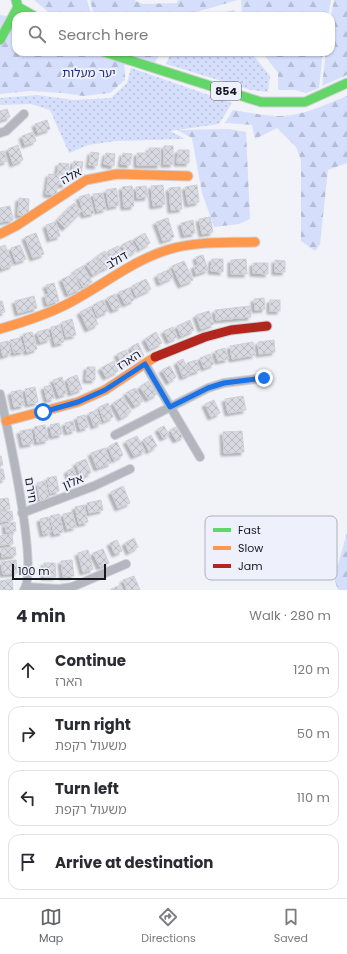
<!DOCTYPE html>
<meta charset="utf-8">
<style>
:root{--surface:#fff;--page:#f2f2f3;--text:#2b2b33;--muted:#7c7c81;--line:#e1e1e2;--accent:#63656d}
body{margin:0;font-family:Poppins,"Noto Sans Hebrew",sans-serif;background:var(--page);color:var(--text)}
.scale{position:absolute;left:12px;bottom:10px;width:94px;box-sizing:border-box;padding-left:4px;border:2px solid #161822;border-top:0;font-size:11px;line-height:14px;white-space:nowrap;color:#161822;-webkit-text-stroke:3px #eef1fc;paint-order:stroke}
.stop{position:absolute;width:12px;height:12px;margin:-9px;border:3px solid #1a73e8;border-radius:50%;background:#fff}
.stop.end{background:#1a73e8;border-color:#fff;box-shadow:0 1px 4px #0008}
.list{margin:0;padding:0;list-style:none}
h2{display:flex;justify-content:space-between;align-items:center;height:52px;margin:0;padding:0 16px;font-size:17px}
h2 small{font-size:13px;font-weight:400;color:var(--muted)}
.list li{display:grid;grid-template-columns:26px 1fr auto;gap:12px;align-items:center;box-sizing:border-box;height:56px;margin:0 8px 8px;padding:0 8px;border:1px solid var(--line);border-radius:12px}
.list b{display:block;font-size:15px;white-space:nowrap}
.list p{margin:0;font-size:13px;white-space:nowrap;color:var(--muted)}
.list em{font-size:13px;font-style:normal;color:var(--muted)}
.icon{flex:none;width:22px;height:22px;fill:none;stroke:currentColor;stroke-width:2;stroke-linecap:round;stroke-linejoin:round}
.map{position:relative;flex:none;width:347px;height:590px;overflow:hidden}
.search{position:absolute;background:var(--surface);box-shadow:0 1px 3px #0004;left:12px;right:12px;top:12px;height:44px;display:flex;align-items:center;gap:10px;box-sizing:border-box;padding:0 14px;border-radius:12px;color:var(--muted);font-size:15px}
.sheet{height:308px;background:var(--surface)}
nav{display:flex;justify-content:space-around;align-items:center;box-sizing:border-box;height:56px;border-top:1px solid var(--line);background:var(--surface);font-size:11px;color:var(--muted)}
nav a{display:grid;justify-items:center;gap:2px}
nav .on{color:var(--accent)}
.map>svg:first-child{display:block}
</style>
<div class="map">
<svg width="347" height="590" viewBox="0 0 347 590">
<defs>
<pattern id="grass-dots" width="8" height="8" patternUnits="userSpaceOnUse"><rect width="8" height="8" fill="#d5defb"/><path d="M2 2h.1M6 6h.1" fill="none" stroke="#b6bed7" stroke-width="1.8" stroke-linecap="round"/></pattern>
<pattern id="forest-firs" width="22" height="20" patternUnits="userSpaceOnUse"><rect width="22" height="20" fill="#d5defb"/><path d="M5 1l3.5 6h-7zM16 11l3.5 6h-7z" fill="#b6bed7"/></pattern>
<pattern id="building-cross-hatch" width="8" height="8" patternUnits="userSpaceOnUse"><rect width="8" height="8" fill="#d8dae1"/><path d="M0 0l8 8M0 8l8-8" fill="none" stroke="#b9bac1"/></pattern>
<filter id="shadow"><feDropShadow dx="-3" dy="3" stdDeviation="1" flood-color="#0004"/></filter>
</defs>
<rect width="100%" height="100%" fill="#f2f3f8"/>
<!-- grass -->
<g fill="url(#grass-dots)">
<polygon points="234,10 234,16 205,16"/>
<polygon points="171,52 251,52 270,76 268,92 251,90 166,64"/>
<polygon points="131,68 232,103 219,124 170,131 185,139 116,141 88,145 69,153 50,110 31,104 0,105 0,98 37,95 74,100 111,98 127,83"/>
</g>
<!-- forest -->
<g fill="url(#forest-firs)">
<polygon points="34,0 87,0 92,16 53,16"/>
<polygon points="90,0 134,0 143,4 177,3 178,0 238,0 193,13 190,16 94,16"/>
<polygon points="241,0 331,0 328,16 242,16"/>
<polygon points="334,0 347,0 347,75 322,86 326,52 331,52 331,16"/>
<polygon points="0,15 16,17 16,52 73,52 78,55 80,52 161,52 154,64 124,54 125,80 110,93 83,96 63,93 30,91 0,94"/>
<polygon points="262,52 323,52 319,88 306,93 295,90 278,90 278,73"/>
<path d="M 347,96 L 347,163 L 328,170 L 320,244 L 315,251 L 301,241 L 301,160 L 296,147 L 277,128 L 255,139 L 252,125 L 225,123 L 233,110 C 252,113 273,118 292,115 C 311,112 329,103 347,96 Z"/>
<polygon points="229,129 246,132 250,219 239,224 214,227 202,193 192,138 177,130"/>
<polygon points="347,533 347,590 338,590 334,578"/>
</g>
<!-- building -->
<g fill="url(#building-cross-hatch)" stroke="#ced0d6" filter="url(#shadow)">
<polygon points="7,109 10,117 0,120 0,111"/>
<polygon points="47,120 50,129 38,133 35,124"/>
<polygon points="33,132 36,141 25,145 22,136"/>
<polygon points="18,145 23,160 13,164 8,149"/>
<rect x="164" y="146" width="9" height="18"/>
<polygon points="149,148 160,148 160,165 137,165 137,153 149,153"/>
<polygon points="178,150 189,150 189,163 177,163"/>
<polygon points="4,151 7,161 0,163 0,152"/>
<polygon points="91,152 99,153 97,166 89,165"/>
<polygon points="106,153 115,154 114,166 104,164"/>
<polygon points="123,153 132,154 130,165 121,164"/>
<polygon points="74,161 83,162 81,174 72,172"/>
<polygon points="59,163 69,164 65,185 58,184 56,195 46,194 49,174 57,175"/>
<polygon points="163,185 165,204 153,206 151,186"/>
<polygon points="197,185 199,202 188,204 185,187"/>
<polygon points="132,186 134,206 124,207 122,187"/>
<polygon points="146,186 148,197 137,198 136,187"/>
<polygon points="180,187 182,209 171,210 169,188"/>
<polygon points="116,188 119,205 109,207 106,190"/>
<polygon points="102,193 106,209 97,211 93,194"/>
<polygon points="89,194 94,213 84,215 79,197"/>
<polygon points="19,198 29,199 28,216 18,215"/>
<polygon points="74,203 82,211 65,228 57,220"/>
<polygon points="10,206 13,220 0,222 0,208"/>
<polygon points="210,217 213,232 202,234 199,219"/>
<polygon points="168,218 174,237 163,241 156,222"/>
<polygon points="193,220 195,233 184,235 181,223"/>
<polygon points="56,222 60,236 50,239 46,225"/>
<polygon points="36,233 44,254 33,258 25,237"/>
<polygon points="145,233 150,243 140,249 134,239"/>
<polygon points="131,240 137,250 127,256 122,245"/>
<polygon points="5,245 13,265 2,269 0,264 0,247"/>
<polygon points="20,245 26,259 16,262 11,248"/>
<polygon points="118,246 124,256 114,262 108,251"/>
<polygon points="105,251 113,264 104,269 97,256"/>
<polygon points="203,255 208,270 196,274 194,266 198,265 196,257"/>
<polygon points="96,258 103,269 93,275 86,264"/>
<polygon points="212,259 223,259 223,272 211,271"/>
<polygon points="246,259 247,274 231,274 231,260"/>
<polygon points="275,260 285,261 285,272 275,272"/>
<polygon points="184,261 193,280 181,285 172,266"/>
<polygon points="253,263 268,263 268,274 253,273"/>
<polygon points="83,266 92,282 83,287 74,271"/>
<polygon points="170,269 173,277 160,283 157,275"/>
<polygon points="74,274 81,289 68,294 62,279"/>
<polygon points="146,279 151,289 136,296 132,286"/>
<polygon points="54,283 59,301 47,304 45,295 49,294 46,285"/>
<polygon points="129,288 134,300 125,304 119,292"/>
<polygon points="115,294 121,307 113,310 107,298"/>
<polygon points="34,296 37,308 18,313 15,301"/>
<polygon points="264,298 265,309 255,310 254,299"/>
<polygon points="103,300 108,311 97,316 93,305"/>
<rect x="270" y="300" width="10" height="11"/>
<polygon points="0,301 2,301 5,312 0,313"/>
<polygon points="250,306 251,317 216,320 215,310"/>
<polygon points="90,307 98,324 88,329 80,312"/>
<polygon points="209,311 214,324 201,329 196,315"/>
<polygon points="72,319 76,335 66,337 62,322"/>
<polygon points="190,320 194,330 181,336 177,326"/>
<polygon points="60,325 64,342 55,344 51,327"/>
<polygon points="173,327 177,337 169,341 164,331"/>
<polygon points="48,329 50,339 40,342 37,332"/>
<polygon points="32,332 37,349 27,352 23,334"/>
<polygon points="156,332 162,343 150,349 145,339"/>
<polygon points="20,338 24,351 14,353 10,340"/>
<polygon points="274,340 275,352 259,354 258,342"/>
<polygon points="8,341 11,353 3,356 0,343"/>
<polygon points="253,342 255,355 232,359 230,346"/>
<polygon points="138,343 144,356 136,359 131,347"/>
<polygon points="225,348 228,359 218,361 215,351"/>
<polygon points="126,350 131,361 123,365 117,354"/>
<polygon points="210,354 214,364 204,368 200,358"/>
<polygon points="183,359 190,374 183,377 177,362"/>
<polygon points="196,360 200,370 191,373 187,363"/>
<polygon points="114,361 118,371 106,377 101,368"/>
<polygon points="170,366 176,377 169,382 162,370"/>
<polygon points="87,367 95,367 95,380 86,380"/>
<polygon points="77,375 82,389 71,393 67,379"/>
<polygon points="62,377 67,393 59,396 53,380"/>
<polygon points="148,381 157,394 148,399 140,387"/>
<polygon points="51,385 54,398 47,400 44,387"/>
<polygon points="35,387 38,402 28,404 25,389"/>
<polygon points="135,388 143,401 135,406 126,393"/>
<polygon points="21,390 24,405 14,407 11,392"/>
<polygon points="243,396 246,410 228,413 225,399"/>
<polygon points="123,397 131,412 121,418 113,403"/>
<polygon points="214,400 220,413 211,417 205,404"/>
<polygon points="108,403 113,417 104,421 99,407"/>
<polygon points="97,410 101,423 94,426 89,413"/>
<polygon points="85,415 88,427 80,429 77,417"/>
<polygon points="73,421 75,430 67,432 65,423"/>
<polygon points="59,423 62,434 52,436 50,425"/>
<polygon points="45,425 48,440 37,442 34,427"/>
<polygon points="164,426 169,435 163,438 158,429"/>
<polygon points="178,426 184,436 176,440 170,430"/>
<polygon points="31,429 33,443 23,445 20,431"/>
<polygon points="242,431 244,452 224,453 223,432"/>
<polygon points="151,435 157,446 149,451 143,440"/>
<polygon points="137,436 145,451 134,456 126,441"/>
<polygon points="117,442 123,455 114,460 108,447"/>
<polygon points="105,448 111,463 97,468 91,453"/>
<polygon points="0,456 1,456 3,465 0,466"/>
<polygon points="86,459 91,473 81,477 76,463"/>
<polygon points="73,468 78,481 72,484 67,471"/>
<polygon points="0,469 3,469 5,479 0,480"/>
<polygon points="56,476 59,491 50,493 47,478"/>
<polygon points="45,481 49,498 40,500 37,483"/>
<polygon points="123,486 130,503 118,508 111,492"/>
<polygon points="8,498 10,509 0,510 0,499"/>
<polygon points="101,500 103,510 89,513 87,503"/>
<polygon points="84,505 88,522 79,524 75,507"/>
<polygon points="12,511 13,520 0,522 0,512"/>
<polygon points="72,512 76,527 67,529 63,514"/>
<polygon points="59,514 63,532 54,534 50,516"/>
<polygon points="48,517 51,532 43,534 40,519"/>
<polygon points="15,522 16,531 6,532 5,524"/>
<polygon points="12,534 13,544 0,545 0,536"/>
<polygon points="134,538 138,547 129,552 125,543"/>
<polygon points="117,540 122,551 115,554 110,543"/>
<polygon points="15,547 16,555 2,557 1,549"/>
<polygon points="103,549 109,563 100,567 93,553"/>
<polygon points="88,550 93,569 83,572 78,553"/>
<polygon points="16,560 17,573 3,574 1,562"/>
<polygon points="72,560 74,576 63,577 61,561"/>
<polygon points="44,563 55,563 56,577 44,577"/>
<polygon points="134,576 140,590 127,590 123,580"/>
<polygon points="12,579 13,590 0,590 0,581"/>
<polygon points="121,585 123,590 112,590 111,589"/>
</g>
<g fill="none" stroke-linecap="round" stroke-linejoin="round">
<!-- street casing -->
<g stroke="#d0d1d5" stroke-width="10">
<g id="street">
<polyline points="0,133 6,131 24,114"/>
<polyline points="145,364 200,457"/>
<path d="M 0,394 C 7,426 39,568 24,590"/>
<polyline points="115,435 208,388 224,383 264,378"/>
<polyline points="22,513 94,486 130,469"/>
<polyline points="26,587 59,589 72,587 126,564"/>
</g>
</g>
<!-- fast casing -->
<g stroke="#d0d1d5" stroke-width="11">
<g id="fast">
<polyline points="16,0 18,7 34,16"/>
<polyline points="0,40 18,7"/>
<polyline points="104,52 261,102 305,102 347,83"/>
</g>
</g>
<!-- slow casing -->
<g stroke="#d0d1d5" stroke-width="11">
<g id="slow">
<polyline points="0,234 16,226 86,180 117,174 188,176"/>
<path d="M 0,329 C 24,322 49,314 71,302 C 103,285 132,261 167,250 C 196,241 226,243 255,242"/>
<polyline points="6,421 78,402 105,390 155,357"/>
</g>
</g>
<!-- jam casing -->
<g stroke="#d0d1d5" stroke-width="11">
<polyline id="jam" points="155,357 205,337 231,330 267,326"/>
</g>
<!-- street -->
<use href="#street" stroke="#b3b6be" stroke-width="8"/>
<!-- fast -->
<use href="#fast" stroke="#63d668" stroke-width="9"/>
<!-- slow -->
<use href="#slow" stroke="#ff974d" stroke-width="9"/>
<!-- jam -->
<use href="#jam" stroke="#b3261e" stroke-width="9"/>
</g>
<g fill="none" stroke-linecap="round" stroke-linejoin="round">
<!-- route -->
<polyline stroke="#1a73e8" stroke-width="5" points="43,412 78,402 105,390 145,364 170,407 208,388 224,383 264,378"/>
</g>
<g text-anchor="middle" stroke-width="4" stroke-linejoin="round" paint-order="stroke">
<!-- shield labels -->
<rect fill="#eef1fc" stroke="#575963" stroke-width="1" x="211" y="82" width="30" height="18" rx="3"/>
<g font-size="11" font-weight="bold" fill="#161822">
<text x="226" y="95">854</text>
</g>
<!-- park labels -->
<g font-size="12" fill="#25307a" stroke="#eef1fc">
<text x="89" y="77">יער מעלות</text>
</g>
<!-- street labels -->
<g font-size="12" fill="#161822" stroke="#eef1fc">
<text transform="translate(71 176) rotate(-29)" y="4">אלה</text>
<text transform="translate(117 260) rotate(-30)" y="4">דולב</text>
<text transform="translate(129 360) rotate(-34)" y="4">הארז</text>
<text transform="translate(73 482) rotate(-22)" y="4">אלון</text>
<text transform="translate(31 490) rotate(81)" y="4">חירם</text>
</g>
</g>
<!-- legend -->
<rect x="205" y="516" width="132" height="64" rx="6" fill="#eef1fc" stroke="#adb0bb" stroke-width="1"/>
<rect x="213" y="528" width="18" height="4" fill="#63d668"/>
<rect x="213" y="546" width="18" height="4" fill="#ff974d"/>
<rect x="213" y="564" width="18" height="4" fill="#b3261e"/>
<g font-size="11" fill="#161822">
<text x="238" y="534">Fast</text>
<text x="238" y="552">Slow</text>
<text x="238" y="570">Jam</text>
</g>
</svg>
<div class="scale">100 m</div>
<div class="stop" style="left:43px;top:412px"></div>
<div class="stop end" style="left:264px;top:378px"></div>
<div class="search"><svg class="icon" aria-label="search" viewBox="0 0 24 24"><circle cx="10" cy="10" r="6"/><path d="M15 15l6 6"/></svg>Search here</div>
</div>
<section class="sheet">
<h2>4 min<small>Walk · 280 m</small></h2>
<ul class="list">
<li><svg class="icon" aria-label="ahead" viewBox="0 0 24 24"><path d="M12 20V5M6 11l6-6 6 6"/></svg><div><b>Continue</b><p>הארז</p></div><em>120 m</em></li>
<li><svg class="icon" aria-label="right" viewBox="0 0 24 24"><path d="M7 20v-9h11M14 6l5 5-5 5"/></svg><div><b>Turn right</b><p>משעול רקפת</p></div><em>50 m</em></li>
<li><svg class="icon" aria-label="left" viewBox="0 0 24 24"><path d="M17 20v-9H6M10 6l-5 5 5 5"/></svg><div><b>Turn left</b><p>משעול רקפת</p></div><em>110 m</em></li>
<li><svg class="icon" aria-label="arrive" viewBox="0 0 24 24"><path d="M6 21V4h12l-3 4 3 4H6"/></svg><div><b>Arrive at destination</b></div></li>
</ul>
</section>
<nav>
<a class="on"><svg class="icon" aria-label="map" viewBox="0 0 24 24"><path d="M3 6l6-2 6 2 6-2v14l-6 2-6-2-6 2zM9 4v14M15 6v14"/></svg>Map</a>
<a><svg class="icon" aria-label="directions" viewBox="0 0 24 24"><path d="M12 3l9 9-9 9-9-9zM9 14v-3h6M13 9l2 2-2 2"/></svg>Directions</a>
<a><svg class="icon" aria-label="saved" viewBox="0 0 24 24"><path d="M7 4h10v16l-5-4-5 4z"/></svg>Saved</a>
</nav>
